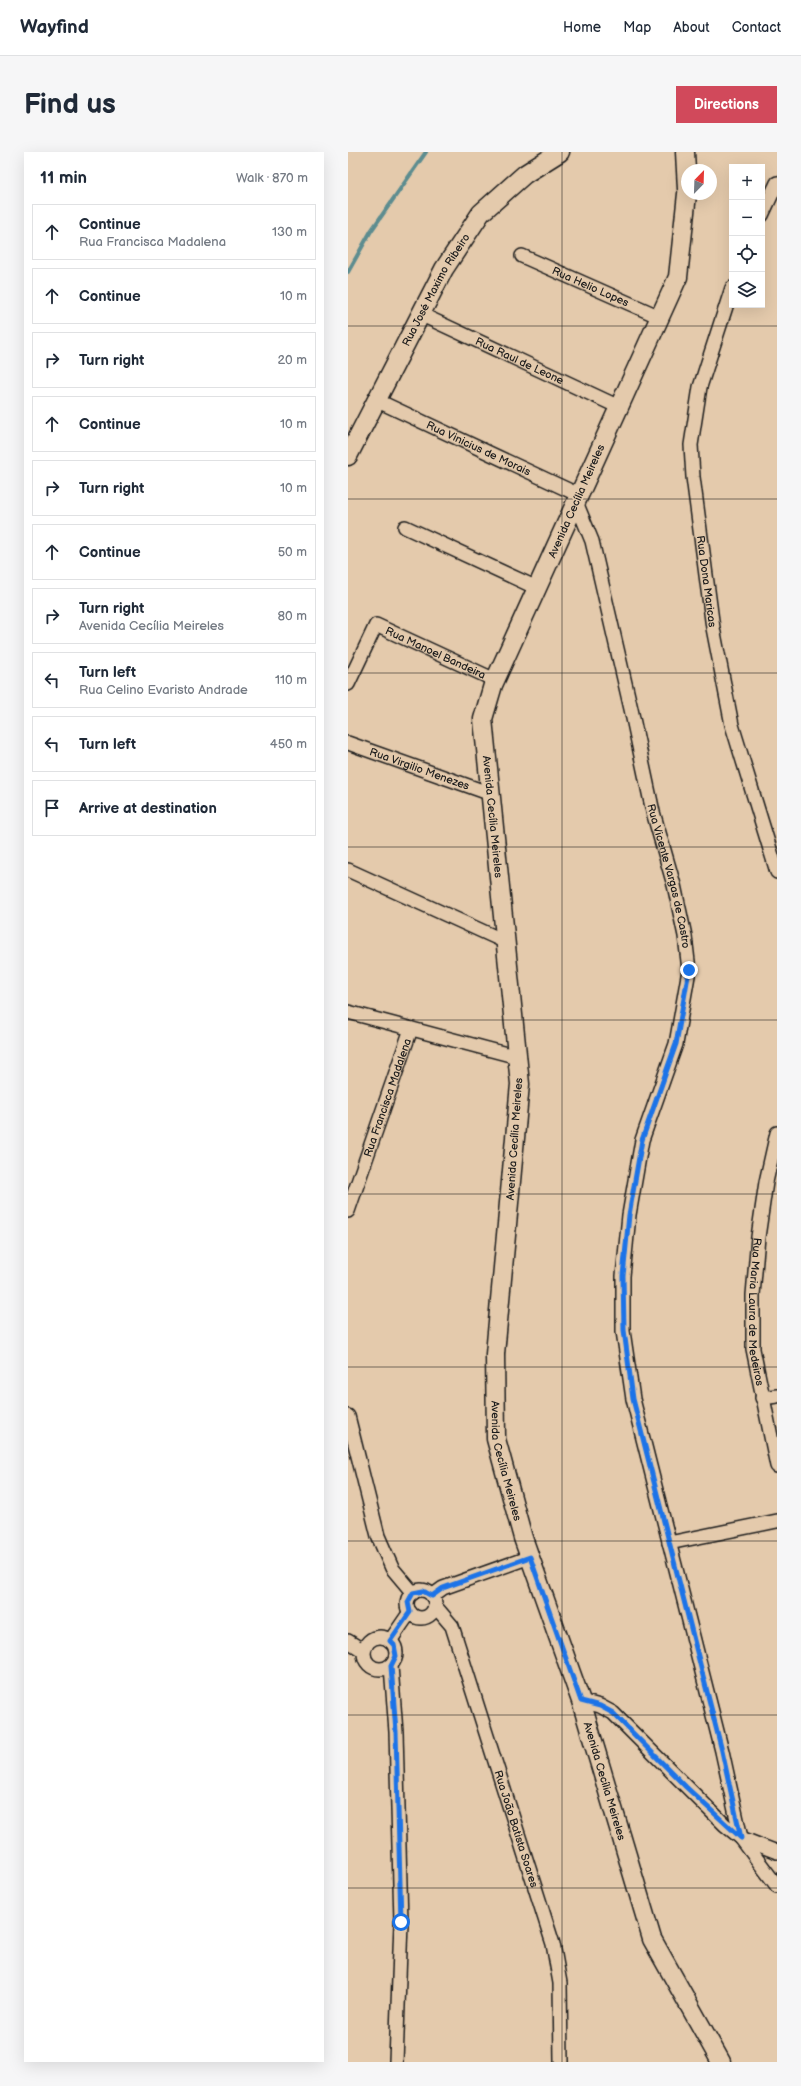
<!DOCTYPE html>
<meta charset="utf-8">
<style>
:root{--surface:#fff;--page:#f6f6f7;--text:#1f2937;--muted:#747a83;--line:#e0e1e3;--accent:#d1495b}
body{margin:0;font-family:"Balsamiq Sans",sans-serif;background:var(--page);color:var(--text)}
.controls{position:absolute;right:12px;top:12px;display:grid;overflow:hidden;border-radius:0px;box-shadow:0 4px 16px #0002}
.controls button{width:36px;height:36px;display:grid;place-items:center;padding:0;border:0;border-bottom:1px solid var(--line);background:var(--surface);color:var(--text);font:20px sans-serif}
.compass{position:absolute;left:333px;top:12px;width:36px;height:36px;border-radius:50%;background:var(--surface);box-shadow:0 4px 16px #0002;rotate:23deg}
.stop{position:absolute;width:12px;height:12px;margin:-9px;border:3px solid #1a73e8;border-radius:50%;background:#fff}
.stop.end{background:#1a73e8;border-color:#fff;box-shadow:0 1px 4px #0008}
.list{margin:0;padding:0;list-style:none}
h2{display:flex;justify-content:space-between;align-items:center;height:52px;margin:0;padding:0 16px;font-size:17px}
h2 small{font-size:13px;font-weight:400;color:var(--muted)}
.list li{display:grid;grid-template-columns:26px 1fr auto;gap:12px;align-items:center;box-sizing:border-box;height:56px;margin:0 8px 8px;padding:0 8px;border:1px solid var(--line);border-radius:0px}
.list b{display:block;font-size:15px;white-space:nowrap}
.list p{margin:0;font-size:13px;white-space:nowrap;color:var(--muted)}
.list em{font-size:13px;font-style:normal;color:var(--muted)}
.icon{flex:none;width:22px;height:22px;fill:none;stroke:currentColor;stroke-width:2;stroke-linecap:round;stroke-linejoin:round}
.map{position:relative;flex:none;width:429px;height:1910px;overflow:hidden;border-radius:0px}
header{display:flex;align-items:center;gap:24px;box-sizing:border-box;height:56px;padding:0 20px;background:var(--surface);border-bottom:1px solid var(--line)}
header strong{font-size:19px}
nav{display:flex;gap:22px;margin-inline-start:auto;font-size:14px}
.intro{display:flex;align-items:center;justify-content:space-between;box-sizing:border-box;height:96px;padding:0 24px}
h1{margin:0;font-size:28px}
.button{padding:10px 18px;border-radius:0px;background:var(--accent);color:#fff;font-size:14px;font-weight:700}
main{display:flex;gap:24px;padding:0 24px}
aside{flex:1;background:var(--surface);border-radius:0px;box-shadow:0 4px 16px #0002}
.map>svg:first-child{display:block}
</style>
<header>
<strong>Wayfind</strong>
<nav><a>Home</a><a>Map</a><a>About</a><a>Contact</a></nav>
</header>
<div class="intro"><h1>Find us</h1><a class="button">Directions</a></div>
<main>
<aside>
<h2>11 min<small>Walk · 870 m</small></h2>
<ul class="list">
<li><svg class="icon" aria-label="ahead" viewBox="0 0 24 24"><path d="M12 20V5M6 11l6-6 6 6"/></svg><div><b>Continue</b><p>Rua Francisca Madalena</p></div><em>130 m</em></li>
<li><svg class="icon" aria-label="ahead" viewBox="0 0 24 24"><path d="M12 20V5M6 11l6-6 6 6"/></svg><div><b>Continue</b></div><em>10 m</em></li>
<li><svg class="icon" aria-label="right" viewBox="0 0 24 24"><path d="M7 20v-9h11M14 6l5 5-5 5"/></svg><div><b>Turn right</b></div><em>20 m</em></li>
<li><svg class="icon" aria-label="ahead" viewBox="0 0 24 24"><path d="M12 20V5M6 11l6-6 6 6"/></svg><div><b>Continue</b></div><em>10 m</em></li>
<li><svg class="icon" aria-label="right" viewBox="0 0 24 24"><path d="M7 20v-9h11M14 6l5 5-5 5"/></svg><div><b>Turn right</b></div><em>10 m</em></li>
<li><svg class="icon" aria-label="ahead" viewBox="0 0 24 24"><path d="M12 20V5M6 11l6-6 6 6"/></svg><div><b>Continue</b></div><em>50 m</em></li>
<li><svg class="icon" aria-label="right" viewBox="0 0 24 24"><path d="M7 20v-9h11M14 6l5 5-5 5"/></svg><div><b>Turn right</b><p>Avenida Cecília Meireles</p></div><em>80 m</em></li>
<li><svg class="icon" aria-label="left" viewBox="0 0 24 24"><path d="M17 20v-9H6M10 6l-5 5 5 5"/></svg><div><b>Turn left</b><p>Rua Celino Evaristo Andrade</p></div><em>110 m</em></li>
<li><svg class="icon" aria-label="left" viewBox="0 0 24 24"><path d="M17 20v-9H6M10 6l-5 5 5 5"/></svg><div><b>Turn left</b></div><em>450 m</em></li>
<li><svg class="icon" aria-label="arrive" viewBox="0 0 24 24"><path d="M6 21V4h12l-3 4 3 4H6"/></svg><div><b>Arrive at destination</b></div></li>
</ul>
</aside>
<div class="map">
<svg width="429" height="1910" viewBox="0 0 429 1910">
<rect width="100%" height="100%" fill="#e4caac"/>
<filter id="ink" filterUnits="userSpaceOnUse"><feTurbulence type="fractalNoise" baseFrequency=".025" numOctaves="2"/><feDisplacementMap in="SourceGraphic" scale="8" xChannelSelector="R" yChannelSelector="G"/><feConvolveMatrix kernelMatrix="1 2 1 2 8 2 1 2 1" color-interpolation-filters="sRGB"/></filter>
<g filter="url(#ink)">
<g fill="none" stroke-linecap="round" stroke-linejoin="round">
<!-- stream -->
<polyline stroke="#5b8c8f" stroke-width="4" points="0,120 23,79 78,0"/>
<!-- street casing -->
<g stroke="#1c1c1c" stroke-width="16">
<g id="street">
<polyline points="414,63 429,31"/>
<path id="s1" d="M 174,104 L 312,165"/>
<path id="s2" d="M 384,136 L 352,235 L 343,293 L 345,325 L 365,476 L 384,573 L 429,720"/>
<path id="s3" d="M 72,162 L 271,255"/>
<path id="s4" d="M 30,249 L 231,343"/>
<path id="s5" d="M 228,350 L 244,389 L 283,557 L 305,660 L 326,733 L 337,784 L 341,818 L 328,892 L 294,988 L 281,1063 L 275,1124 L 275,1179 L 285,1247 L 374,1599 L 393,1686 L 429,1734"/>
<polyline points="57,375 189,436"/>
<path id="s6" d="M 0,532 L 28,473 L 147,528"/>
<path id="s7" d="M 0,591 L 143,642"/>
<polyline points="0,718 158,790"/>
<polyline points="0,860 170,905"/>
<path id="s8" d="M 429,981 L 418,1030 L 410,1085 L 405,1143 L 405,1197 L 429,1314"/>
<path id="s9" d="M 0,1059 L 63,877"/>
<polyline points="414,1246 429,1244"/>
<polyline points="0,1264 30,1384 44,1416 65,1441"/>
<polyline points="321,1391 429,1369"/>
<circle cx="73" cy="1452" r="14"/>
<polyline points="84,1444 95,1436 182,1405"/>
<path id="s10" d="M 87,1454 L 104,1474 L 205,1792 L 212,1831 L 213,1910"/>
<circle cx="32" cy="1501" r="16"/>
<polyline points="0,1489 16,1499"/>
<polyline points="42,1489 62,1460"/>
<polyline points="43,1514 48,1580 53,1770 48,1910"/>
<polyline points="233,1549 252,1554 265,1561 377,1673 393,1686 429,1700"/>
</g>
</g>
<!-- secondary casing -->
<g stroke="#1c1c1c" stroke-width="21">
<g id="secondary">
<polyline points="337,0 339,37"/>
<path id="s11" d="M 339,42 L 330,125 L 145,533 L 135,567 L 172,932 L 147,1202 L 148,1287 L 175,1386 L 233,1549 L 304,1787 L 373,1910"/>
<path id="s12" d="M 0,304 L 96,117 L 133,61 L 177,22 L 212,0"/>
</g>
</g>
<!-- street -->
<use href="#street" stroke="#e4caac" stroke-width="13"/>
<!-- secondary -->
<use href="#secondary" stroke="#e4caac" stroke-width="18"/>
</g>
</g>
<g fill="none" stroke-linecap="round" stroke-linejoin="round" filter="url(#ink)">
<!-- route -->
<polyline stroke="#1a73e8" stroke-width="5" points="53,1770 48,1580 43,1514 48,1504 46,1493 42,1489 62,1460 60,1450 65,1441 75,1439 84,1444 95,1436 182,1405 233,1549 252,1554 265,1561 338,1635 393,1686 374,1599 285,1247 276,1178 275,1124 281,1063 294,988 328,892 341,818"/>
</g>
<!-- grid -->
<path fill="none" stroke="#1c1c1c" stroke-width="1" stroke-opacity="0.55" d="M 214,0 L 214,1910M 0,174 L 429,174M 0,347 L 429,347M 0,521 L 429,521M 0,695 L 429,695M 0,868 L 429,868M 0,1042 L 429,1042M 0,1215 L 429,1215M 0,1389 L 429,1389M 0,1563 L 429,1563M 0,1736 L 429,1736"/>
<g text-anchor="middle" stroke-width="3.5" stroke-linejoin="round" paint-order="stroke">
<!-- street labels -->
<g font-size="11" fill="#1c1c1c" stroke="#e4caac">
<text dy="4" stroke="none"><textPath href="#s1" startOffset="75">Rua Helio Lopes</textPath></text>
<text dy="4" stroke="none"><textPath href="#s12" startOffset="188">Rua José Maximo Ribeiro</textPath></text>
<text dy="4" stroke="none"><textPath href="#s3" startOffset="110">Rua Raul de Leone</textPath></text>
<text dy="4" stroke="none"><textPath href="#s4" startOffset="111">Rua Vinicius de Morais</textPath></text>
<text transform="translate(228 349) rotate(-66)" y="4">Avenida Cecília Meireles</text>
<text dy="4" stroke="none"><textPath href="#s2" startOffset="300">Rua Dona Maricas</textPath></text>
<text dy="4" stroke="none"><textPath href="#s6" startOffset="131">Rua Manoel Bandeira</textPath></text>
<text dy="4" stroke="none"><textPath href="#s7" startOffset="76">Rua Virgilio Menezes</textPath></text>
<text dy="4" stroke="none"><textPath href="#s11" startOffset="665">Avenida Cecília Meireles</textPath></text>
<text dy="4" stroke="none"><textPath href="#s5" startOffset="386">Rua Vicente Vargas de Castro</textPath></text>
<text dy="4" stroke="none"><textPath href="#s9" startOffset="120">Rua Francisca Madalena</textPath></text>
<text transform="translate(166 987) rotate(-86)" y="4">Avenida Cecília Meireles</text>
<text dy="4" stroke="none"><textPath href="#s8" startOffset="181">Rua Maria Laura de Medeiros</textPath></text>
<text dy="4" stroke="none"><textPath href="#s11" startOffset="1313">Avenida Cecília Meireles</textPath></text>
<text dy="4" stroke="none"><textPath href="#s11" startOffset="1649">Avenida Cecília Meireles</textPath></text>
<text dy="4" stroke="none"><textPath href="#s10" startOffset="239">Rua João Batista Soares</textPath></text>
</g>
</g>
</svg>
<div class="controls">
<button>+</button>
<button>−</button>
<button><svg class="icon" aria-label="locate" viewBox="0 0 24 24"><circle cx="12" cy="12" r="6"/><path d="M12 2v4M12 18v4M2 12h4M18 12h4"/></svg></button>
<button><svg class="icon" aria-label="layers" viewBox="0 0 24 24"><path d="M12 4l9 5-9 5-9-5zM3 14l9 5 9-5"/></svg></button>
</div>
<svg class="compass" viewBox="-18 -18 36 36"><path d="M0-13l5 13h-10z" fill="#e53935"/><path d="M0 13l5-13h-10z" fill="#747a83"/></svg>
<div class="stop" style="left:53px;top:1770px"></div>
<div class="stop end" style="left:341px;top:818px"></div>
</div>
</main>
